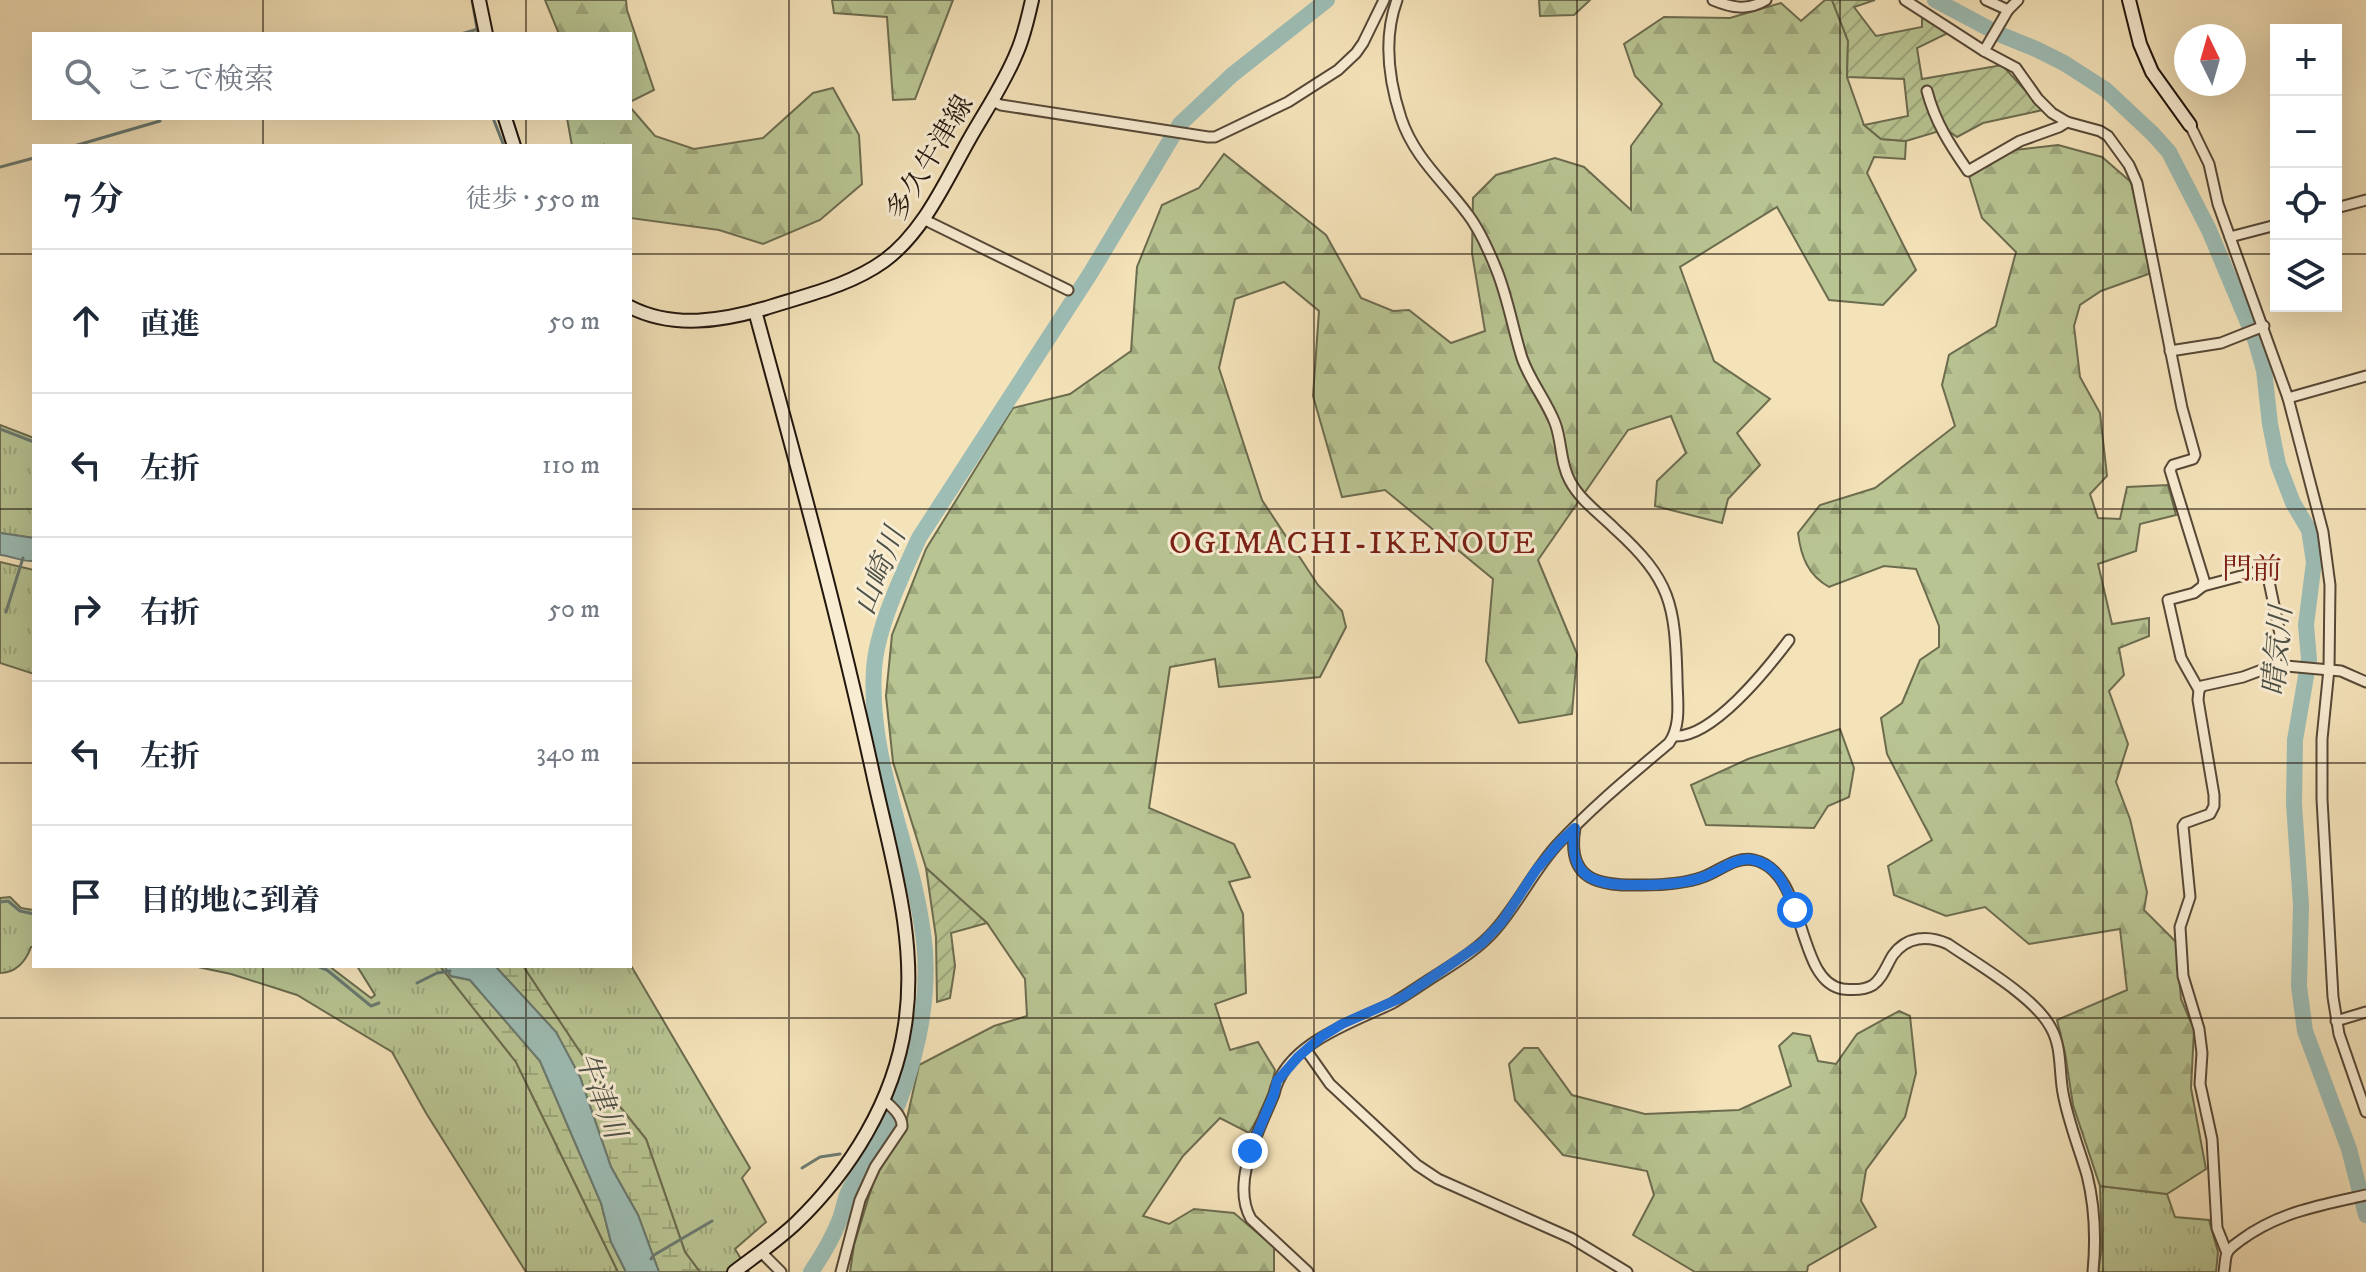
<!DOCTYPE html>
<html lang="ja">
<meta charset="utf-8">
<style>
:root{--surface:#fff;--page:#f6f6f7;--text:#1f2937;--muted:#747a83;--line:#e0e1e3}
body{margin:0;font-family:"IM FELL DW Pica","Noto Serif JP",serif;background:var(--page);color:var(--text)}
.controls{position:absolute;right:24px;top:24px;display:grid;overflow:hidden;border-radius:0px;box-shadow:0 8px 32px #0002}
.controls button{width:72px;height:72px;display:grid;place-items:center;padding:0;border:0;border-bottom:2px solid var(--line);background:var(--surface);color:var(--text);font:40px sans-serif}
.compass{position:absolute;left:2174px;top:24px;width:72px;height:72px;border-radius:50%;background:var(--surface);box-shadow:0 8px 32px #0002;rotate:355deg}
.stop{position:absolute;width:24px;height:24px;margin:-18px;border:6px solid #1a73e8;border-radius:50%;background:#fff}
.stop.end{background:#1a73e8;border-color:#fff;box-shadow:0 2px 8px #0008}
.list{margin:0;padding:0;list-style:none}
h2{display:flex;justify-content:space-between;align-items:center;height:104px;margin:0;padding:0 32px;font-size:34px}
h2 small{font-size:26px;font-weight:400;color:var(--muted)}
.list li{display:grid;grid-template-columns:52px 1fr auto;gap:24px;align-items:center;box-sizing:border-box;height:144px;padding:0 32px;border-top:2px solid var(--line)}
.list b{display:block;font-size:30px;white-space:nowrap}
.list em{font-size:26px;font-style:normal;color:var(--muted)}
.icon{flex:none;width:44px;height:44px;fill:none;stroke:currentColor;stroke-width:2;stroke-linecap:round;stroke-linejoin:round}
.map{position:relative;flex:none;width:2366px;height:1272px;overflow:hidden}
.search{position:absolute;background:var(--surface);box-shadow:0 8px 32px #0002;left:32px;top:32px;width:600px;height:88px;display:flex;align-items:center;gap:20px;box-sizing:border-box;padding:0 28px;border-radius:0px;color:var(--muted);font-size:30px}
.panel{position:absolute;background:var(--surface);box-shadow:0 8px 32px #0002;left:32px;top:144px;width:600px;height:824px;border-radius:0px}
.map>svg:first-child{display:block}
</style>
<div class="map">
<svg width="2366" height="1272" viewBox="0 0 2366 1272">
<defs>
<pattern id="grass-tufts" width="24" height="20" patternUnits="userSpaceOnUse" patternTransform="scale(2)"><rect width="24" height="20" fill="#b8c492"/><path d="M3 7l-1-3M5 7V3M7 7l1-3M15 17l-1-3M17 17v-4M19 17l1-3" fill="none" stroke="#9ea87d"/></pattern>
<pattern id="forest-firs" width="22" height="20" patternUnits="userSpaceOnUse" patternTransform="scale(2)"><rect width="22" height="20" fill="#b8c492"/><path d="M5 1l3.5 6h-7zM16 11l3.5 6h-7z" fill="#9ea87d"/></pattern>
<pattern id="wetland-marsh" width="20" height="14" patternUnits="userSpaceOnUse" patternTransform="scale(2)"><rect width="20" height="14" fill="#b8c492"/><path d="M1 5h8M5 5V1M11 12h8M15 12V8" fill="none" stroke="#9ea87d"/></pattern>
<pattern id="garden-furrows" width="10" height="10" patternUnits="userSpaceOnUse" patternTransform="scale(2)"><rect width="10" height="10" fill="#b8c492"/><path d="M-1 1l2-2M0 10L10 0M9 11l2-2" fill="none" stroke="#9ea87d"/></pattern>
</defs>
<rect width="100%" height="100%" fill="#f4e2b9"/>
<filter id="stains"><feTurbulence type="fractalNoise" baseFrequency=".0025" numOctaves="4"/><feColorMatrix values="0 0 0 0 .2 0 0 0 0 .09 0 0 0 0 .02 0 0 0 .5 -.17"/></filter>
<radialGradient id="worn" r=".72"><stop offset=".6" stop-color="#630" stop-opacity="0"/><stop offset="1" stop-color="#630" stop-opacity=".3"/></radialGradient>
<!-- grass -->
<g fill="url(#grass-tufts)" stroke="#6c6c4f" stroke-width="2">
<polygon points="0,425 34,438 34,538 0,533"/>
<polygon points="0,562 34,570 34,674 0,663"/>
<path d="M 10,897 L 21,908 L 34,910 L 34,947 L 31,947 C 26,961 16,973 0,973 L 0,898 Z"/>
<polygon points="630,964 750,1168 742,1178 766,1222 735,1249 749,1272 700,1272 685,1252 646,1139 600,1082 523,966 630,966"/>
<polygon points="193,966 329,966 371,998 375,995 357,966 440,966 516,1062 618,1272 526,1272 426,1113 392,1052 297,995 231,974"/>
<polygon points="2100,1186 2167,1194 2175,1217 2209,1220 2218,1252 2216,1272 2098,1272 2102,1247"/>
</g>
<!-- forest -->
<g fill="url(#forest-firs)" stroke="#6c6c4f" stroke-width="2">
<polygon points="545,0 626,0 627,10 654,90 630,102 630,34 559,34"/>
<polygon points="832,0 953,0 915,99 893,100 887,17 834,13"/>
<polygon points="1539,0 1590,0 1574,15 1540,16"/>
<polygon points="1825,0 1832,0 1848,41 1847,77 1864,125 1881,139 1906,141 1905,159 1874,157 1867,173 1916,270 1883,305 1829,300 1777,207 1680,267 1714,361 1770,399 1737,433 1760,465 1728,499 1722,523 1655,506 1657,481 1686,453 1671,416 1628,430 1538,560 1577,654 1572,714 1519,723 1486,661 1493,579 1385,490 1342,497 1313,396 1319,311 1284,282 1235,299 1219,368 1262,500 1318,585 1342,611 1346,627 1320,677 1219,687 1215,659 1170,667 1149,808 1234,844 1250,877 1229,882 1243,914 1246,993 1215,1004 1230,1050 1258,1042 1275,1070 1268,1100 1249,1133 1220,1118 1183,1156 1143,1216 1169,1224 1194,1209 1234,1213 1274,1247 1274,1272 850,1272 854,1245 874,1180 906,1123 919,1065 994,1026 1027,1016 1025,979 987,923 926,868 893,762 886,696 892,635 926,549 1013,408 1070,394 1131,351 1137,267 1162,205 1199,188 1224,154 1326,235 1361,298 1393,311 1409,310 1451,343 1485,331 1472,253 1473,198 1496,175 1555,158 1584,167 1631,210 1631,146 1662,104 1635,76 1624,44 1664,17 1730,18 1781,3 1801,21"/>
<polygon points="833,88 859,135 862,184 820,220 763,244 719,230 630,218 630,146 572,146 567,118 630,118 630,107 655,136 694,149 763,138 813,93"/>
<path d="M 2058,145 L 2102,157 L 2131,182 L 2151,273 L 2101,291 L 2080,305 L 2074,326 L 2080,377 L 2100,413 L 2107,476 L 2090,494 L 2098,518 L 2120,519 L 2127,487 L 2168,485 L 2176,515 L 2140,524 L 2136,551 L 2098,564 L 2112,624 L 2149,618 L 2149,636 L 2119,648 L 2124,675 L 2109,691 L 2128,744 L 2116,782 L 2130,819 L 2147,892 L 2144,910 L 2176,942 L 2181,999 L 2194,1030 L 2191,1088 L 2206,1169 L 2167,1194 L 2100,1186 L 2073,1105 L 2065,1053 L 2057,1020 L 2127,990 L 2120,929 L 2029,944 L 1985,907 L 1946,916 L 1894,895 L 1888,866 L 1932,840 L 1887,754 L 1881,718 L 1902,703 L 1920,660 L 1939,647 L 1939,626 L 1916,569 L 1884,566 L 1829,587 C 1808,575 1801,557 1798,533 L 1820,505 L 1875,488 L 1955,426 L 1942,385 L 1949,355 L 1996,326 L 2016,252 L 1982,218 L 1969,176 L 2015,150 Z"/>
<polygon points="1840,729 1854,768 1849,797 1828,806 1814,828 1706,825 1691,785 1748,759"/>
<polygon points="1899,1011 1910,1016 1916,1073 1905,1117 1866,1170 1861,1201 1876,1227 1808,1266 1807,1272 1695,1272 1633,1235 1654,1195 1647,1171 1563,1155 1515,1100 1509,1064 1524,1048 1538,1048 1572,1095 1645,1114 1739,1110 1791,1086 1779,1046 1793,1033 1810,1036 1818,1061 1836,1064 1857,1034"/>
</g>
<!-- wetland -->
<g fill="url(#wetland-marsh)" stroke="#6c6c4f" stroke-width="2">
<polygon points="440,966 444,966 451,976 470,980 540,1061 601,1203 611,1242 626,1272 618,1272 516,1062"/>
<polygon points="495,966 523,966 600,1082 646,1139 685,1252 700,1272 659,1272 638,1215 611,1167 580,1077 556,1032"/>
</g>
<!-- garden -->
<g fill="url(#garden-furrows)" stroke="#6c6c4f" stroke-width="2">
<polygon points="1832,0 1875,0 1854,7 1876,36 1922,27 1922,16 1950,32 1917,48 1922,79 2002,65 2043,110 1983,123 1957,137 1946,129 1906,141 1881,139 1864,125 1908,116 1904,79 1847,77 1848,41"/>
<polygon points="926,868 987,923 951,933 955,966 950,998 937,1002 936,937"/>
</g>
<!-- water -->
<g fill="#9dbdb5" stroke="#6b7a71" stroke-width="2">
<path d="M 0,533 L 34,538 L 34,561 C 21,562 13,556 0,555 Z"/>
<polygon points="444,966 495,966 556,1032 580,1077 611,1167 638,1215 659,1272 626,1272 611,1242 601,1203 540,1061 470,980 451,976"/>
</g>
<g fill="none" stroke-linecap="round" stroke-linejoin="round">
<!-- stream -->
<g stroke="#6b7a71" stroke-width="3">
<polyline points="472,0 478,34"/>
<polyline points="461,34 478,29"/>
<polyline points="493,118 504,146"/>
<polyline points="74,146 160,121"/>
<polyline points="0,167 34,158"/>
<polyline points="0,429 34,442"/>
<polyline points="6,612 23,558"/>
<polyline points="0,902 8,901 20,911 34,914"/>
<polyline points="317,966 327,970 371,1006 379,1003"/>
<polyline points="417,983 437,973 450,971"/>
<polyline points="802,1168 820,1157 840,1154"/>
<polyline points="651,1259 654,1255 712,1221"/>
</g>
<!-- river -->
<g stroke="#9dbdb5" stroke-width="16">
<polyline points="1935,0 1999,34 2036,49 2064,63 2106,90 2153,134 2169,152 2209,230 2256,342 2264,370 2270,424 2278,464 2293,503 2309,530 2314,562 2306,625 2309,659 2295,740 2294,804 2301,905 2299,986 2305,1031 2349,1149 2366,1215"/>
<path d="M 811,1272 C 822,1256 833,1237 840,1219 C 843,1211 844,1203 847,1195 C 858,1169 877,1147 890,1122 C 914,1071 929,1008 925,951 C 917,855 868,767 874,670 C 876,630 902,575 919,538 L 1090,274 L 1180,124 L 1232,75 L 1327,0"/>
</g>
<!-- street casing -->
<g stroke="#564837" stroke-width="13">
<g id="street">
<path d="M 1713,0 C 1732,8 1748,11 1766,0"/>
<polyline points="1905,0 1984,51 2016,68 2038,99 2052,113 2067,122 2100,131 2108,136 2129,165 2137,183 2182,408 2195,455 2193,459 2173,465 2170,470 2204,580 2203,586"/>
<polyline points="1986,0 2008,10"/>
<polyline points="1984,51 2008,10 2018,0"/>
<path d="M 1927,91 C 1935,122 1950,145 1968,171 L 2020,141 L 2059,127 L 2067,122"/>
<polyline points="992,101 1001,105 1208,137 1215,137 1288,102 1338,70 1356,53 1363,43 1384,0"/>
<polyline points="2190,125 2209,164 2218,204 2288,398 2323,532 2330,585 2329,669 2322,739 2322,799 2333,997 2339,1034 2366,1112"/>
<polyline points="2336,208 2366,200"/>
<polyline points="923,219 1068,290"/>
<polyline points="2230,237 2276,225"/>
<polyline points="2170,351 2221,343 2264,326"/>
<polyline points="2288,398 2366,376"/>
<polyline points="2199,690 2202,686 2243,677 2275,665 2341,671 2366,682"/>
<path d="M 1674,736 C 1712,739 1768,668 1789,640"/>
<path d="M 1575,828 C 1566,881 1599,886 1642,885 C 1663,885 1684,884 1703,877 C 1720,871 1735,856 1754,860 C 1808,872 1795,982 1843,989 C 1852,990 1865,990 1873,985 C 1883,978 1887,964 1893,955 C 1907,936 1928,935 1948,944 C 1977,964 2035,997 2051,1028 C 2062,1047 2059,1072 2063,1093 C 2068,1121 2079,1148 2087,1175 C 2095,1207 2096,1240 2093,1272"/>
<polyline points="2336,1021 2366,1012"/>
<polyline points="1306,1050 1330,1084 1417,1165 1438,1179 1571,1238 1627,1272"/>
<polyline points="761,1252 781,1272"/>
<polyline points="2227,1253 2217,1228 2212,1139 2200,1084 2202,1053 2199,1029 2183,976 2180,927 2190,897 2183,826 2185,823 2210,814 2214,806 2214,795 2198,700 2199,690 2181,658 2168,600 2194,593 2203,586 2260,571 2267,572 2280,634 2275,665"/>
<path d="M 841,1272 L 860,1200 L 875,1167 L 902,1127 C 903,1116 891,1106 883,1099"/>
<path d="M 1308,1272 L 1251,1219 C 1230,1182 1260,1129 1274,1094 C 1285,1044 1351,1023 1391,1004 C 1403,997 1415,989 1427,981 C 1450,966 1477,951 1495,930 C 1518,904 1533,872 1556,846 C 1591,808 1630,776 1669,743 C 1682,725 1677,699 1677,678 C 1675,604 1671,580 1615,529 C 1600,514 1580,500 1570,481 C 1560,463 1562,441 1555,423 C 1546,400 1530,381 1522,358 C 1513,329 1508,299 1497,271 C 1489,251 1479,228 1466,212 C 1442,180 1414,157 1401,118 C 1389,81 1383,38 1397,0"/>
<path d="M 2224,1272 C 2225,1266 2225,1258 2227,1253 C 2230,1247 2236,1244 2241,1240 C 2279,1212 2321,1205 2366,1195"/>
</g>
</g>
<!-- secondary casing -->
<g stroke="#21150c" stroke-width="16">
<g id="secondary">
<polyline points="479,0 486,34"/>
<polyline points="2129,0 2140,44 2152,72 2190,125"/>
<polyline points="505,118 514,146"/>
<path d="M 630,307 C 673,329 722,321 766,308 C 806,295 849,286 884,261 C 924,232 946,180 970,138 C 986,110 1005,82 1017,52 C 1024,36 1028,18 1032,0"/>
<path d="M 734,1272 C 755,1256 777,1241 796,1223 C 850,1171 894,1101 905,1025 C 918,940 891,857 873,774 C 839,618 797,465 755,311"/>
</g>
</g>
<!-- street -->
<use href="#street" stroke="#f8ecd2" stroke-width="9"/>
<!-- secondary -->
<use href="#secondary" stroke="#f8ecd2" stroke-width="12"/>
</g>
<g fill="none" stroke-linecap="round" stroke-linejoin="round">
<!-- route -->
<path stroke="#1a73e8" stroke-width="10" d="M 1250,1151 L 1274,1094 L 1277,1081 L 1298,1057 L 1321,1037 L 1342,1024 L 1403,997 L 1482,943 L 1502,922 L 1536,870 L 1559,843 L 1575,828 C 1566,881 1599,886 1642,885 C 1663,885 1684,884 1703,877 C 1720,871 1736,856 1754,860 C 1779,866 1786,888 1795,910"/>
</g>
<!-- grid -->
<path fill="none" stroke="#21150c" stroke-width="2" stroke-opacity="0.55" d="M 263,0 L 263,34M 526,0 L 526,34M 789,0 L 789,1272M 1052,0 L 1052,1272M 1314,0 L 1314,1272M 1577,0 L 1577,1272M 1840,0 L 1840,1272M 2103,0 L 2103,1272M 263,118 L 263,146M 526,118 L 526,146M 0,254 L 34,254M 630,254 L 2276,254M 2336,254 L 2366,254M 0,509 L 34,509M 630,509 L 2366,509M 0,763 L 34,763M 630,763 L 2366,763M 263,966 L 263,1272M 526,966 L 526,1272M 0,1018 L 2366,1018"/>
<g text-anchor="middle" stroke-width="6" stroke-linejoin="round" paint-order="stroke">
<!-- street labels -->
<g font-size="28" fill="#21150c" stroke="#f8ecd2">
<text transform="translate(929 157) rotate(-59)" y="10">多久牛津線</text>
</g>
<!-- neighbourhood labels -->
<g font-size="30" fill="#7a1f14" stroke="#f8ecd2">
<text x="2252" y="579">門前</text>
</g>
<!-- water labels -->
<g font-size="30" font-style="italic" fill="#4c5047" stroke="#f8ecd2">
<text transform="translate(879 571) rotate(-68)" y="10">山崎川</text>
<text transform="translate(2277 651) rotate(-85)" y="10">晴気川</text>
<text transform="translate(601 1095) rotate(69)" y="10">牛津川</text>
</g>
<!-- quarter labels -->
<g font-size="32" letter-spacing="2" fill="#7a1f14" stroke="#f8ecd2">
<text x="1353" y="553">OGIMACHI-IKENOUE</text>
</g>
</g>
<rect width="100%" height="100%" filter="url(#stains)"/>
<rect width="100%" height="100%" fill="url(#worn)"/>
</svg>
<div class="controls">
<button>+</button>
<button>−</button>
<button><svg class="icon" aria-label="locate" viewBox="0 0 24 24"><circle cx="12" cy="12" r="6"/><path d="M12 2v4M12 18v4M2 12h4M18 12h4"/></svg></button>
<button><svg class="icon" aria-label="layers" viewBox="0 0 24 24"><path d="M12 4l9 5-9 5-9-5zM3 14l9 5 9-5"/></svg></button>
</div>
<svg class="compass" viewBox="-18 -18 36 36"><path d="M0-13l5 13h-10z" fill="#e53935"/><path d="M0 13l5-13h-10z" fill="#747a83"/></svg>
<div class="stop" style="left:1795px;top:910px"></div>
<div class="stop end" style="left:1250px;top:1151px"></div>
<div class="search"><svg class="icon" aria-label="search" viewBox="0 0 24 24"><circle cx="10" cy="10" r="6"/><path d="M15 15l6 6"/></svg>ここで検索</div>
<section class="panel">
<h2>7 分<small>徒歩 · 550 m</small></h2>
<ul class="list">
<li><svg class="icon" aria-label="ahead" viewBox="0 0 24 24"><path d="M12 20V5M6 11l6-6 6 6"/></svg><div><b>直進</b></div><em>50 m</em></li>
<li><svg class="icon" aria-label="left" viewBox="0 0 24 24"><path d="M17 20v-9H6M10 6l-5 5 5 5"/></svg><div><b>左折</b></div><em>110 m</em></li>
<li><svg class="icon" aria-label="right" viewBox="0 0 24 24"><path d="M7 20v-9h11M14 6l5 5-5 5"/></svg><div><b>右折</b></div><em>50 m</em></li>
<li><svg class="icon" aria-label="left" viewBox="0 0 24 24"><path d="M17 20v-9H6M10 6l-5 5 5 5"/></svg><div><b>左折</b></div><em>340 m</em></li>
<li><svg class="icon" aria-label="arrive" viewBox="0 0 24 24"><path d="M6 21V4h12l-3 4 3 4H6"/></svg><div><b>目的地に到着</b></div></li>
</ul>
</section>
</div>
